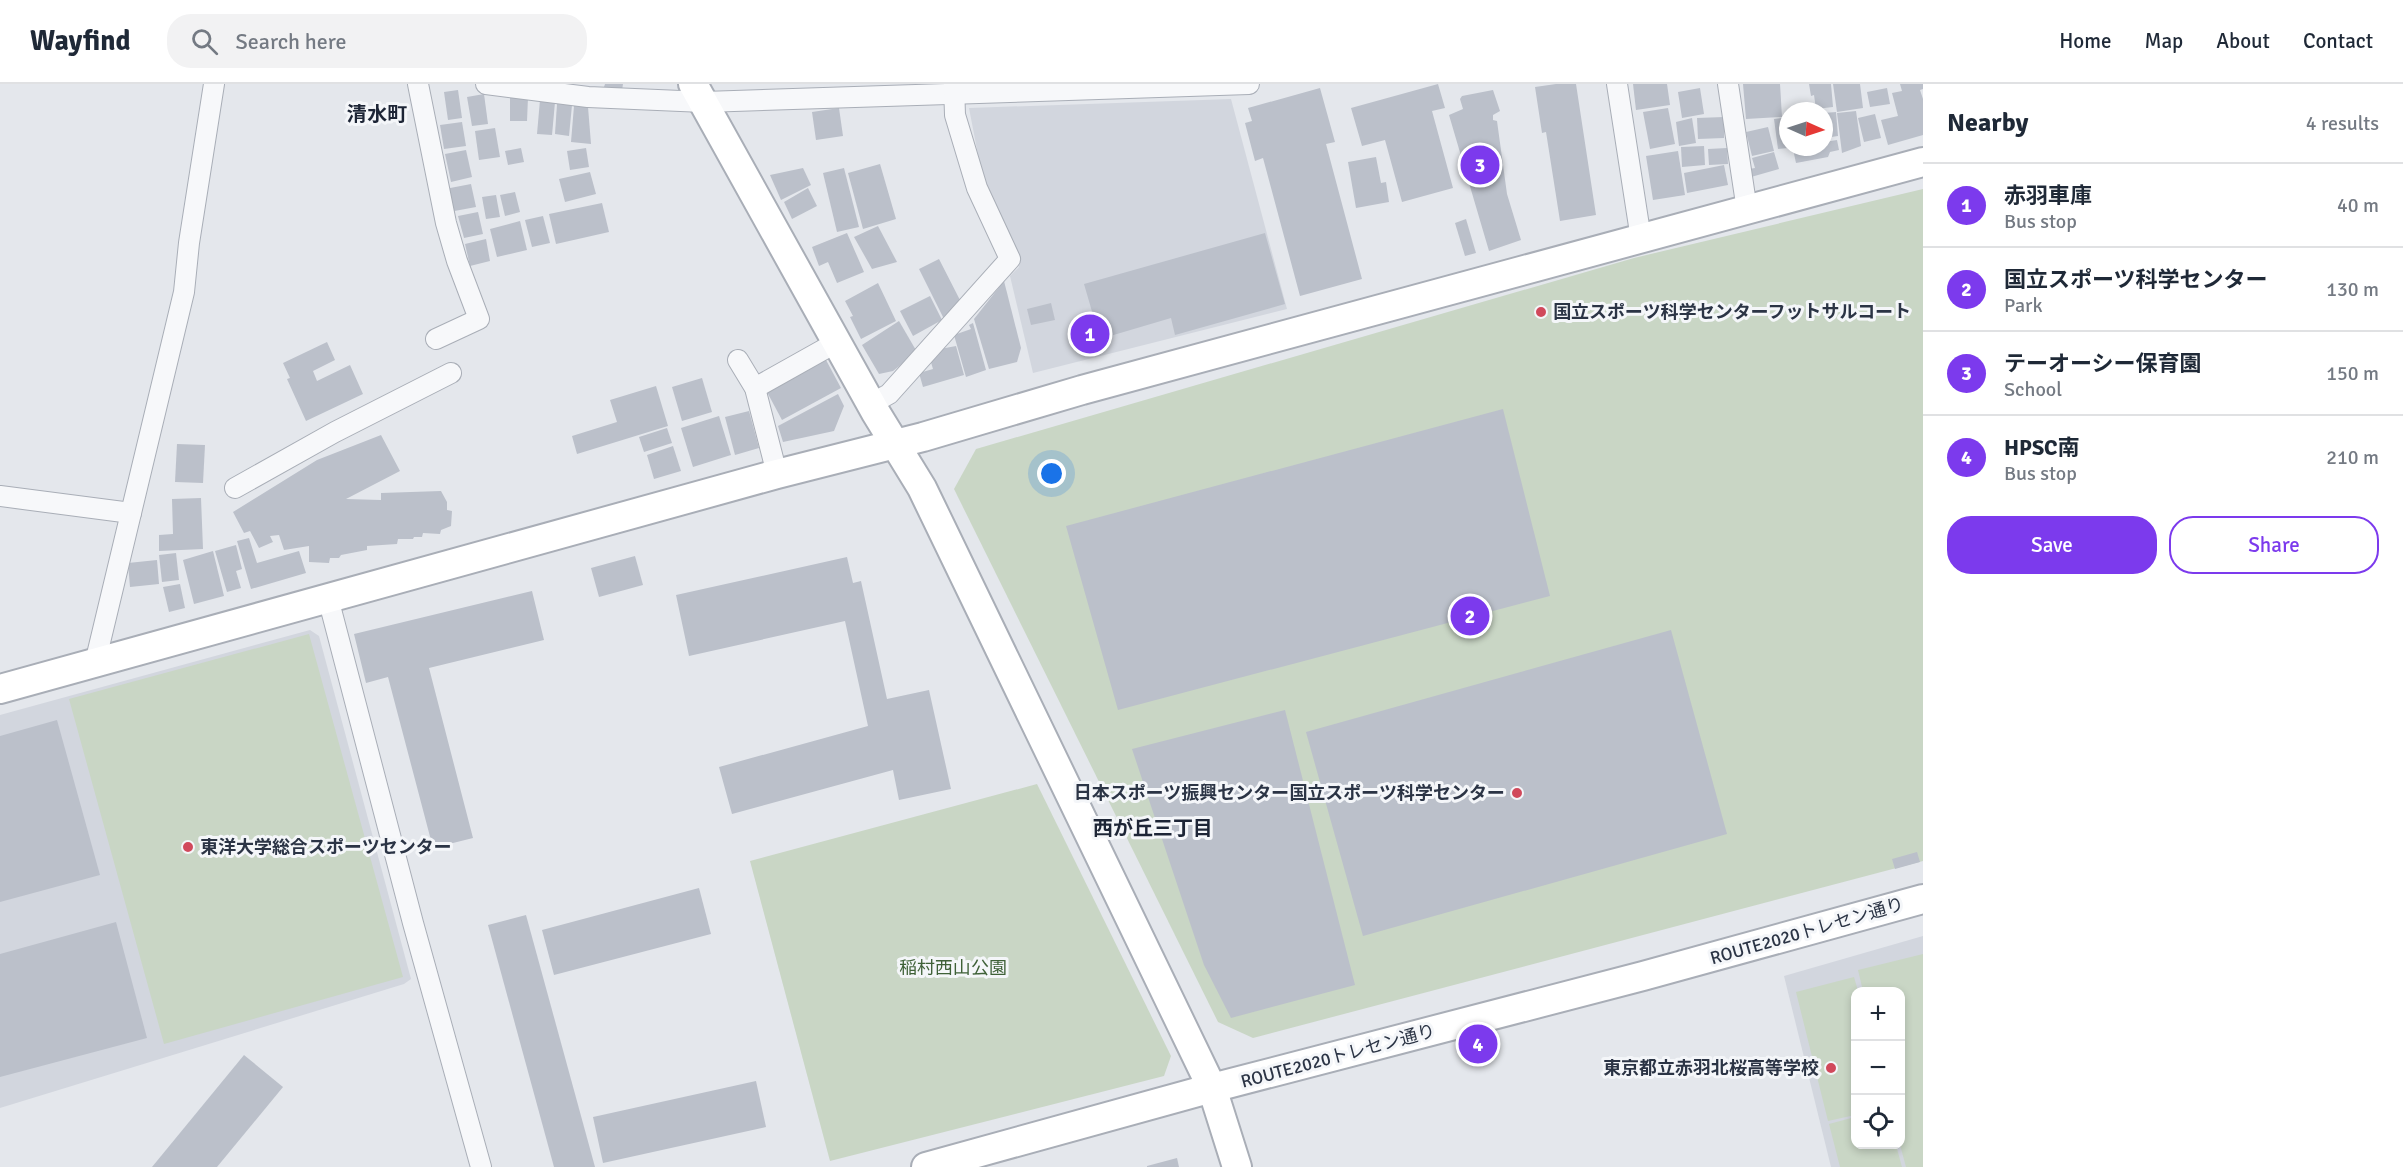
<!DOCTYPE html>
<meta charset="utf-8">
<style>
:root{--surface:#fff;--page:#f2f2f3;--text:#1f2937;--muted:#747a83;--line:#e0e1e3;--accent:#7c3aed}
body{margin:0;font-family:Signika,"Noto Sans JP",sans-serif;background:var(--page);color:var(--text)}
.controls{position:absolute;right:18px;bottom:18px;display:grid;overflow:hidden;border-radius:12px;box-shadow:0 3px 9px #0003}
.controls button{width:54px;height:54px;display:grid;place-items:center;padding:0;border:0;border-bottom:2px solid var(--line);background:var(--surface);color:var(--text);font:30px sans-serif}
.compass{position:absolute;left:1779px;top:18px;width:54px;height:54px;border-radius:50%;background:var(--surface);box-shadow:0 3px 9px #0003;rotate:93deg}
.you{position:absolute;left:1052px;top:390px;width:21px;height:21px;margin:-15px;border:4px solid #fff;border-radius:50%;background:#1a73e8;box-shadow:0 0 0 9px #1a73e833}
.badge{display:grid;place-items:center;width:39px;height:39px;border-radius:50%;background:var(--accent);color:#fff;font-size:20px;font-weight:700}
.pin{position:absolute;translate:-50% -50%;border:3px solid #fff;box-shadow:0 2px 6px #0006}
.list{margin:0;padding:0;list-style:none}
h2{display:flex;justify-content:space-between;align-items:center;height:78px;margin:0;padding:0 24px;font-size:26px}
h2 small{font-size:20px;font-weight:400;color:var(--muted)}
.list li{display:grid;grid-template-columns:39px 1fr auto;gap:18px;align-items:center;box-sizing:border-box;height:84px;padding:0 24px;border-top:2px solid var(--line)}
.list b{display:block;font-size:22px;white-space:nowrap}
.list p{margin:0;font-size:20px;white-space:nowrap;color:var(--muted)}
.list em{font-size:20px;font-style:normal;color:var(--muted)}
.actions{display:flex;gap:12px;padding:18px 24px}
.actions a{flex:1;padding:14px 0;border:2px solid var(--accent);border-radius:24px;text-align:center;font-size:21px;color:var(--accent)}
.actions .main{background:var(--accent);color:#fff}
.icon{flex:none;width:33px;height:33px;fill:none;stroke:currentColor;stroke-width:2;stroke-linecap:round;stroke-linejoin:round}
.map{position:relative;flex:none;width:1923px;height:1083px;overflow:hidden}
header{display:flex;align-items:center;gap:36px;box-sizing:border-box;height:84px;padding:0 30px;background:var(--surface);border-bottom:2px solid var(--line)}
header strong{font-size:28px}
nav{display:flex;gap:33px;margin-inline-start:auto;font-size:21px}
.search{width:420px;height:54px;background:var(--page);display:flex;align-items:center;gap:15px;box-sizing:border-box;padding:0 21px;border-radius:24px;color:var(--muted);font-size:22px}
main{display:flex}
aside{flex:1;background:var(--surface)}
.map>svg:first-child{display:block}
</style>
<header>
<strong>Wayfind</strong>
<div class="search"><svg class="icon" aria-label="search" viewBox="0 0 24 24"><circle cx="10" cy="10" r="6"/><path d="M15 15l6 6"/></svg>Search here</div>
<nav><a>Home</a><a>Map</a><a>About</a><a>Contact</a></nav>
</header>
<main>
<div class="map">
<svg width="1923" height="1083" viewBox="0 0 1923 1083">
<rect width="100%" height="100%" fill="#e4e7ec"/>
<!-- built -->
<g fill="#d2d6de" fill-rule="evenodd">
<polygon points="1231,15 1287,225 1033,289 1010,192 1019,183 985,107 969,24"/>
<polygon points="310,546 319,552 411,895 404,900 0,1024 0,631"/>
<path d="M 1923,852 L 1923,1083 L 1831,1083 L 1784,892 ZM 1856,908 L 1900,908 L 1900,1060 L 1856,1060 Z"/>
</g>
<!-- green -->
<g fill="#c9d6c5">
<polygon points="1923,105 1923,777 1253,954 1218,938 954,405 976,365 1634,174"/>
<polygon points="309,550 403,893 164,960 69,615"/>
<polygon points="1037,700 1171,972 1164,992 830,1077 750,777"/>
<polygon points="1923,870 1923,1083 1906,1083 1900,1061 1900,908 1863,907 1858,886"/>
<polygon points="1854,893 1858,907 1856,908 1855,1031 1828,1037 1796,908"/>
<polygon points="1855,1033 1856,1060 1896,1061 1902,1083 1840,1083 1829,1040"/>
</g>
<!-- building -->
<g fill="#bbc0ca">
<polygon points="605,0 623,0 622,6 604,3"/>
<polygon points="1438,0 1445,24 1432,27 1453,104 1402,118 1385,56 1362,62 1351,24"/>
<polygon points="1556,0 1576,0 1596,131 1560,137 1546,48 1542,49 1535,3"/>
<polygon points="1633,0 1667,0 1670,21 1636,26"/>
<polygon points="1743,0 1780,0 1782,33 1746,35"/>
<polygon points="1809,0 1831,0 1833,23 1816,25 1814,11 1811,12"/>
<polygon points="1833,0 1860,0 1863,24 1837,28"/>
<polygon points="1900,0 1923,0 1923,5 1920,6 1923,15 1923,51 1888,61 1881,36 1898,32 1892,9 1902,7"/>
<polygon points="1320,4 1335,58 1326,60 1362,195 1300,212 1263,74 1255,77 1245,39 1252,37 1248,24"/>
<polygon points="1700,4 1704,30 1682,34 1678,8"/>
<polygon points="1887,4 1890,20 1870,23 1867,8"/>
<polygon points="458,6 462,34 448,36 444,8"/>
<polygon points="1493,6 1500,27 1493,31 1493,36 1497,37 1507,110 1521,156 1489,167 1449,31 1463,25 1460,15 1462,12"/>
<polygon points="484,10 488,40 472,42 467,13"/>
<polygon points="510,13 528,13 527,37 510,37"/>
<polygon points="540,16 555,18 552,51 537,50"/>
<polygon points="557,20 572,21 569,52 555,50"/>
<polygon points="574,22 588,23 591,60 571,58"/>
<polygon points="839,24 843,52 816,56 812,28"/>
<polygon points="1668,24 1675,60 1650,65 1643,28"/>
<polygon points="1856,27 1861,62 1842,69 1837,29"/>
<polygon points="1836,28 1838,52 1824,54 1824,29"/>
<polygon points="1875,30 1881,54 1864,58 1858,34"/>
<polygon points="1724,33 1724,54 1698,55 1697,34"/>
<polygon points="1788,33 1788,64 1778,65 1774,35"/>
<polygon points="1692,34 1696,59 1679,62 1676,38"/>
<polygon points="462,38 466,62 444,65 440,41"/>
<polygon points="1768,43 1774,67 1752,72 1746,48"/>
<polygon points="495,44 500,73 479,76 475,47"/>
<polygon points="1837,56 1839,66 1830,68 1828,73 1796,79 1793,65 1824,63 1824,58"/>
<polygon points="1704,62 1705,81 1682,83 1681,63"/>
<polygon points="521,64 524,78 508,81 505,67"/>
<polygon points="586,64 589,83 570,86 567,67"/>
<polygon points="1727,64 1728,80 1709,81 1708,65"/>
<polygon points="466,66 472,93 451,98 445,70"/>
<polygon points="1678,67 1685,111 1653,116 1646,72"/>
<polygon points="1774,68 1779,85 1751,93 1749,85 1755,84 1752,74"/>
<polygon points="1376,73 1381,99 1386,98 1389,118 1356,124 1348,78"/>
<polygon points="880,80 896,135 863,145 848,89"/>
<polygon points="1724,81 1728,101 1687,109 1684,89"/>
<polygon points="803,84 811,101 781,116 770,91"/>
<polygon points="844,84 859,143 837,148 823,89"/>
<polygon points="590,88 596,110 565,118 559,95"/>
<polygon points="471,100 476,123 449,128 445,105"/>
<polygon points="808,104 817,122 792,135 784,118"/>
<polygon points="515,108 520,128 505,132 500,111"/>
<polygon points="496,111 500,133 486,135 482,113"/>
<polygon points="602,119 609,148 556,160 549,130"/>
<polygon points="478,128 483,150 464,154 458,132"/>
<polygon points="543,132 550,159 532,163 525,136"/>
<polygon points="1466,135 1476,169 1465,172 1455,139"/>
<polygon points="520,137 527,166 497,173 490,145"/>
<polygon points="878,142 897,178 872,185 854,153"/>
<polygon points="847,149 864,188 837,199 828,178 819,182 812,163"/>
<polygon points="1265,149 1285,220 1175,251 1171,234 1100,255 1084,200"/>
<polygon points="486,155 490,177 470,182 465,160"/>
<polygon points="939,175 962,220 951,225 953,230 944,235 919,185"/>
<polygon points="1004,197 1021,264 1017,278 989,285 974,235"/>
<polygon points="878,199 896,237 861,255 850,233 853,232 845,217"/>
<polygon points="930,212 942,236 913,252 900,227"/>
<polygon points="1051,219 1055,236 1031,241 1027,225"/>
<polygon points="899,237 917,268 893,287 879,290 862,261"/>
<polygon points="973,239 986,286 966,293 954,251 971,245 969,241"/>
<polygon points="327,258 335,276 313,287 317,297 350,281 363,310 306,337 287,295 290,294 283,279"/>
<polygon points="956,262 964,291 923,303 919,289 933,285 930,275 940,265"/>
<polygon points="826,276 841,304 782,336 767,308"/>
<polygon points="702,294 712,328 682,337 672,303"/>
<polygon points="656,302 668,342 577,370 572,352 617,338 610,316"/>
<polygon points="838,310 844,322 834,347 783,358 778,342"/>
<polygon points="1503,325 1550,512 1118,626 1066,442"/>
<polygon points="749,327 759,364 735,371 725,333"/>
<polygon points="719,332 731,371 693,383 681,344"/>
<polygon points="667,344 672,359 644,368 639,353"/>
<polygon points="381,351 400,387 346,415 381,416 381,409 441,407 447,418 447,426 452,427 451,442 441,446 440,450 423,449 422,453 414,453 413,455 398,455 397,460 367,462 367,466 341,471 339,474 330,474 329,479 309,478 309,462 284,466 279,451 270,452 273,458 259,464 250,447 244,449 233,428 317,376"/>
<polygon points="177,360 205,361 203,399 175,398"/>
<polygon points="673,362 681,387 654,395 647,371"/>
<polygon points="201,414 203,465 159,467 159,451 173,450 172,415"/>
<polygon points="249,454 257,479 299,467 306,489 251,505 237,457"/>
<polygon points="236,461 242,485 236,487 241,504 227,508 215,467"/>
<polygon points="213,467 224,512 194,520 183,476"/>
<polygon points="176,469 179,496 162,498 159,471"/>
<polygon points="635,472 643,501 599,513 591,484"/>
<polygon points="847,473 853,499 861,497 887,615 929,606 951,705 899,716 893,686 732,730 719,683 868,642 845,537 689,572 676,511"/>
<polygon points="157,476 159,500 130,503 128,479"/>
<polygon points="180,500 185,524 169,528 163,503"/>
<polygon points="532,507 544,556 429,584 473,754 433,764 388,593 366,599 354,550"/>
<polygon points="1671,546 1727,750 1363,852 1306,648"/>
<polygon points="1285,626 1355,901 1231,934 1204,881 1132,665"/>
<polygon points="57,636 100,791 0,818 0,652"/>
<polygon points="1917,768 1920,778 1895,785 1892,775"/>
<polygon points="699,804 711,850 554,891 542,846"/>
<polygon points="526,831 595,1083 554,1083 488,841"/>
<polygon points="116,838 147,954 0,993 0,870"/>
<polygon points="244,971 283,1003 217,1083 152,1083"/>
<polygon points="756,997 766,1043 603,1079 593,1033"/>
<polygon points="1177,1074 1179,1083 1147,1083 1147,1082"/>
</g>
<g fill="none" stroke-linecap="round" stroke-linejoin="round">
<!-- street casing -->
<g stroke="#a9aeb7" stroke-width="22">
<g id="street">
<polyline points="418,0 446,139 457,177 479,235 436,255"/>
<polyline points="486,0 588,13 704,18 1249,0"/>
<polyline points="1617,0 1641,155"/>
<polyline points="1728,0 1747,126"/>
<polyline points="738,276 755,304 777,390"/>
<polyline points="755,304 837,258"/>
<polyline points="871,320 889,310 1010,175 977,104 955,31 954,0"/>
<polyline points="235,404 335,348 451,289"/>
<polyline points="0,412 131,429"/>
<polyline points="328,514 413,839 481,1083"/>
<polyline points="95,579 184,208 189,159 214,0"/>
</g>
</g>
<!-- secondary casing -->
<g stroke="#a9aeb7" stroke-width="32">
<g id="secondary">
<polyline points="693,0 876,329 922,404 1212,1004 1237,1083"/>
<polyline points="0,605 777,390 923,353 1082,306 1923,78"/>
<polyline points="926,1083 1212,1004 1643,892 1923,815"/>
</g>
</g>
<!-- street -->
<use href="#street" stroke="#f7f8fa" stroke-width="20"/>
<!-- secondary -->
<use href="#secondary" stroke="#fff" stroke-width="28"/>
</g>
<!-- markers -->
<g fill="#d1495b" stroke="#f4f6f9" stroke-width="2">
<circle cx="1541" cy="228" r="6"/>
<circle cx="1517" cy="709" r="6"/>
<circle cx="188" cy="763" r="6"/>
<circle cx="1831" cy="984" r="6"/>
</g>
<g text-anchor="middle" stroke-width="6" stroke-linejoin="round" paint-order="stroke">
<!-- poi labels -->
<g font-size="18" font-weight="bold" fill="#2b3445" stroke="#f4f6f9" text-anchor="start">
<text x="1553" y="234">国立スポーツ科学センターフットサルコート</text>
<text x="1505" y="715" text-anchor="end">日本スポーツ振興センター国立スポーツ科学センター</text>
<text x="200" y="769">東洋大学総合スポーツセンター</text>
<text x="1819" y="990" text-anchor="end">東京都立赤羽北桜高等学校</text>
</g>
<!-- street labels -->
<g font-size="18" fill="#2b3445" stroke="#f4f6f9">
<text transform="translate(1807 847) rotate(-16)" y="6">ROUTE2020トレセン通り</text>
<text transform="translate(1338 972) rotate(-15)" y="6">ROUTE2020トレセン通り</text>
</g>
<!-- park labels -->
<g font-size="18" fill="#3f6138" stroke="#f4f6f9">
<text x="953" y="890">稲村西山公園</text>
</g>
<!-- neighbourhood labels -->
<g font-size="20" font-weight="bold" fill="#1d2536" stroke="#f4f6f9">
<text x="377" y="37">清水町</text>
<text x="1153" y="751">西が丘三丁目</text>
</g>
</g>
</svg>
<div class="controls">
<button>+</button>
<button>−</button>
<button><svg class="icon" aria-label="locate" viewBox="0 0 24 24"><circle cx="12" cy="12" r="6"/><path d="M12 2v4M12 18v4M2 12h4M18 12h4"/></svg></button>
</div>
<svg class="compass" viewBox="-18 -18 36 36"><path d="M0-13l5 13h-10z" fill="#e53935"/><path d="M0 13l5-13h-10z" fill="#747a83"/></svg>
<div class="you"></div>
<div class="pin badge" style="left:1090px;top:250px">1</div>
<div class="pin badge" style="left:1470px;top:532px">2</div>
<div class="pin badge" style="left:1480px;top:81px">3</div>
<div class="pin badge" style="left:1478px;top:960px">4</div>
</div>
<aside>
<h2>Nearby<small>4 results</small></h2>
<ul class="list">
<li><span class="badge">1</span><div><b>赤羽車庫</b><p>Bus stop</p></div><em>40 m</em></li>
<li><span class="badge">2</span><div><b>国立スポーツ科学センター</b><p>Park</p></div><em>130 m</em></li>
<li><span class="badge">3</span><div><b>テーオーシー保育園</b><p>School</p></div><em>150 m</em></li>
<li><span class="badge">4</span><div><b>HPSC南</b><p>Bus stop</p></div><em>210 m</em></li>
</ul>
<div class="actions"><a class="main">Save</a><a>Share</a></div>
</aside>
</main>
